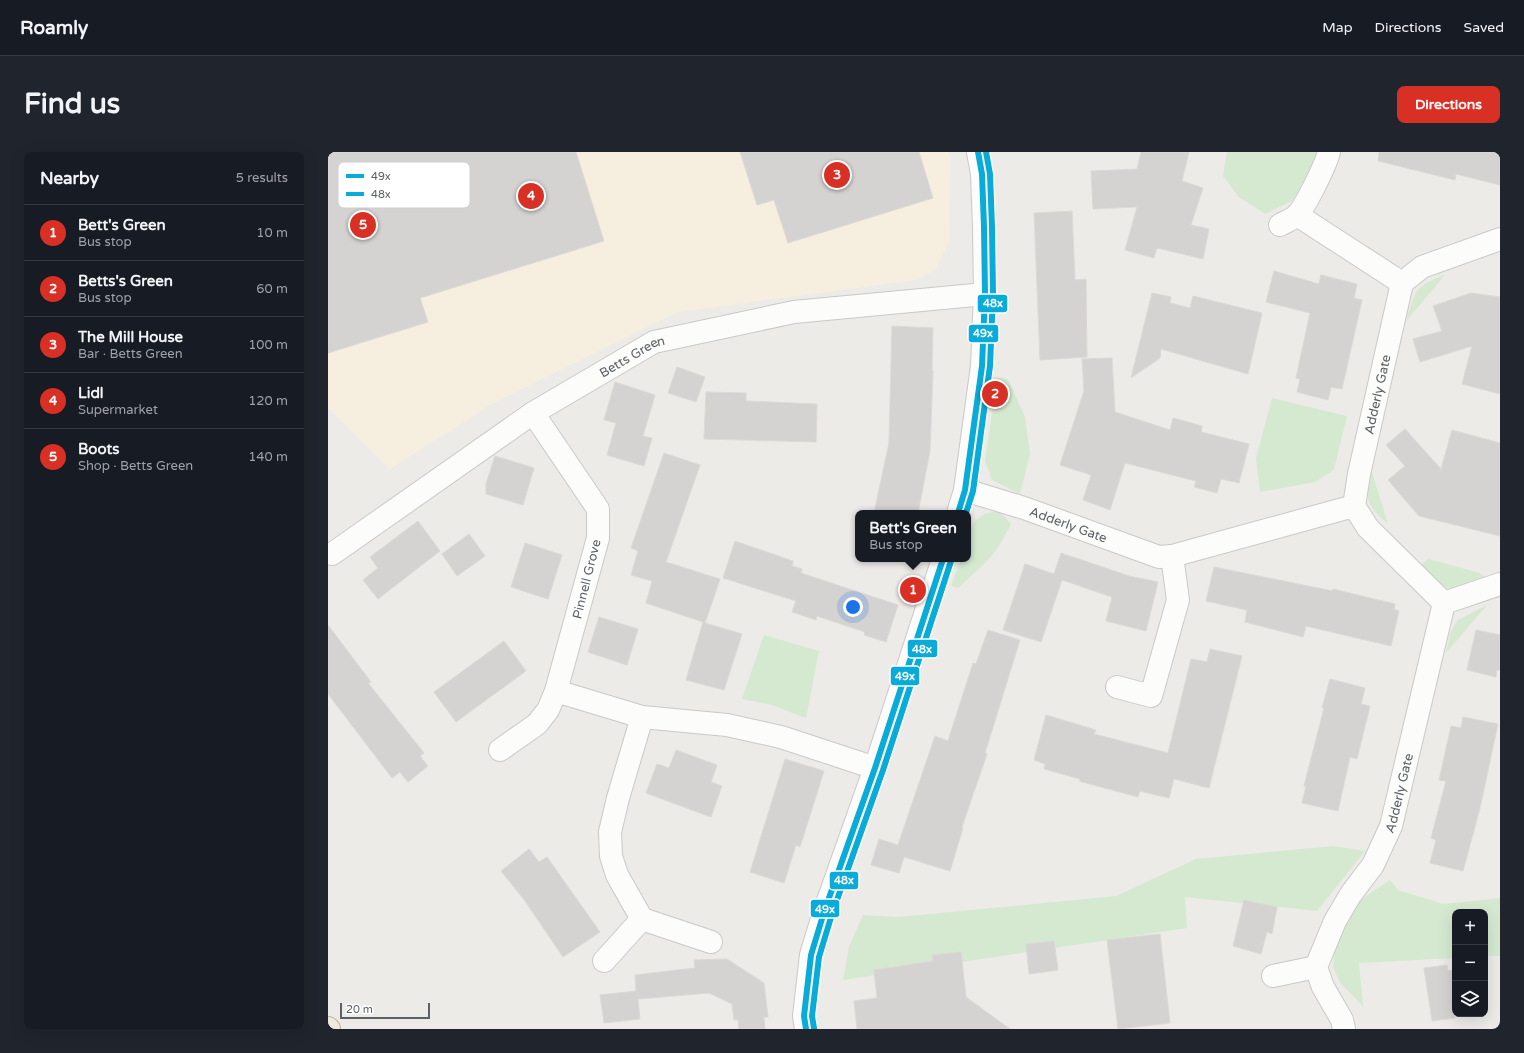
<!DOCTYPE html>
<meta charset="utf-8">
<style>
:root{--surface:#171b24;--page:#20242c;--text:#f1f3f6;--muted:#9ea1a6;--line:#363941;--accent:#d93025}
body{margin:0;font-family:"Varela Round",sans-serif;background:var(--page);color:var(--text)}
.controls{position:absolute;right:12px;bottom:12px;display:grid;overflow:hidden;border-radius:8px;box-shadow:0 4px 16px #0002}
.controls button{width:36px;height:36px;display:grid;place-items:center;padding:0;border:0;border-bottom:1px solid var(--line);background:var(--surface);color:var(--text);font:20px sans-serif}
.scale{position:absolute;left:12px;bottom:10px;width:90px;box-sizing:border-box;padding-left:4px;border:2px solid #5c6165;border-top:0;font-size:11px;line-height:14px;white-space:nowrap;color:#5c6165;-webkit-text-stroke:3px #fff;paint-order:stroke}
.you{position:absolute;left:525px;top:455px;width:14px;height:14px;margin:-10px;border:3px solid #fff;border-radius:50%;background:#1a73e8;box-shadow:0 0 0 6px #1a73e833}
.badge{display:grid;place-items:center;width:26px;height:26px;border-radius:50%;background:var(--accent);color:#fff;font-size:13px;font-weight:700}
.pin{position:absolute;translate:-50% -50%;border:2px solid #fff;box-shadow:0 1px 4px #0006}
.popup{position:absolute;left:527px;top:358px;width:116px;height:52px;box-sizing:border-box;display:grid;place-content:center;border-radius:8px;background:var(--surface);filter:drop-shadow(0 1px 3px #0005);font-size:13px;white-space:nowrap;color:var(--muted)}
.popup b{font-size:15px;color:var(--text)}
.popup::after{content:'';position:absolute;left:50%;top:100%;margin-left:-8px;border:8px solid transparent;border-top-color:var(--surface)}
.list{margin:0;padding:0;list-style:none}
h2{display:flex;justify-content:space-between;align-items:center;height:52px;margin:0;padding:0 16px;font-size:17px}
h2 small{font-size:13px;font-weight:400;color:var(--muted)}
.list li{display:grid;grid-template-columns:26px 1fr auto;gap:12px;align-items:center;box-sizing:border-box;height:56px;padding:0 16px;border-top:1px solid var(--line)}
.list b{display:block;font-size:15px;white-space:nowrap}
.list p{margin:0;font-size:13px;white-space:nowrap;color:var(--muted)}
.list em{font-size:13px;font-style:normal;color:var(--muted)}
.icon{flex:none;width:22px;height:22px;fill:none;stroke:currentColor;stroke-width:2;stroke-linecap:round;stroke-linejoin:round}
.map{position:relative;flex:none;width:1172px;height:877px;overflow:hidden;border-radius:8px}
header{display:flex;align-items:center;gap:24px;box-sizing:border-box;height:56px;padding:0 20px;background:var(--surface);border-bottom:1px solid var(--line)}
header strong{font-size:19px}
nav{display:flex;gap:22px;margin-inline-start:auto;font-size:14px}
.intro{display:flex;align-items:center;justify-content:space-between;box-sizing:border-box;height:96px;padding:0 24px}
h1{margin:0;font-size:28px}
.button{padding:10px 18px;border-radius:8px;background:var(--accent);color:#fff;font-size:14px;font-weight:700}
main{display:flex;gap:24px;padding:0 24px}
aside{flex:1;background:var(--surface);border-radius:8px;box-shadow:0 4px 16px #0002}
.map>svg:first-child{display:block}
</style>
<header>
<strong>Roamly</strong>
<nav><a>Map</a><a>Directions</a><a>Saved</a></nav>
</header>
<div class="intro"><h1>Find us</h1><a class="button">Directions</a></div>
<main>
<aside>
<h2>Nearby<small>5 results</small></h2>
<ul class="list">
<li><span class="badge">1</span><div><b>Bett's Green</b><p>Bus stop</p></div><em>10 m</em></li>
<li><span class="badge">2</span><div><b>Betts's Green</b><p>Bus stop</p></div><em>60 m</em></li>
<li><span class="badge">3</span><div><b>The Mill House</b><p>Bar · Betts Green</p></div><em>100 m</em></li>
<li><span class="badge">4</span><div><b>Lidl</b><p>Supermarket</p></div><em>120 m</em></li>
<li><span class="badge">5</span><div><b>Boots</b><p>Shop · Betts Green</p></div><em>140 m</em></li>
</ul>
</aside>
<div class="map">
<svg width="1172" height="877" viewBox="0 0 1172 877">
<rect width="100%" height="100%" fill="#ecebe7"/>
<!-- commercial -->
<polygon fill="#f6efdf" points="0,0 621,0 622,8 621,90 607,118 588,128 350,160 162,253 62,317 0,256"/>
<!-- green -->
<g fill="#d5e9d0">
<polygon points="899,0 990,0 985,19 964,49 937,62 911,45 895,24"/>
<path d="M 1118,122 L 1078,169 C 1088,137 1086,135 1118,122 Z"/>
<polygon points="669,226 680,227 697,265 702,302 692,342 664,328 657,309"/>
<polygon points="944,246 1019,264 1006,318 987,330 932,340 928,306"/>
<path d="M 1042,314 L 1060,372 C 1036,352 1037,343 1042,314 Z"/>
<path d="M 671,359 L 683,372 L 670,396 L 657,411 L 630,436 L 623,434 L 633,407 L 640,407 C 640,393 639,373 653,364 C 658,361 666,360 671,359 Z"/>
<path d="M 1100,407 L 1152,421 L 1157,426 C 1149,429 1135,436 1127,437 C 1114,438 1102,421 1093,413 Z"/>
<polygon points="1159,453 1118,501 1123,479 1130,468"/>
<polygon points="436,483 491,499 478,566 444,553 414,547"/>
<polygon points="1005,694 1037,699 989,759 857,745 859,776 515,828 521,795 535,763 571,765 788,744 868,707"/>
<polygon points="1062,728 1070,738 1115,752 1172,746 1172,804 1157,804 1157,760 1127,760 1127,806 1031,811 1035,854 1013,832 1005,816 1007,788 1023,766 1025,753"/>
</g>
<!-- building -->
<g fill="#d4d3d1" stroke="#dcd9d5">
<polygon points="0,0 248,0 276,89 92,146 100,170 0,201"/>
<polygon points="412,0 591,0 605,46 460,91 446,48 429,53"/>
<polygon points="813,0 861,0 854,29 875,36 863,73 881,77 875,107 829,96 826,106 797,98 809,55 765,57 763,19 809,17"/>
<polygon points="1051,0 1172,0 1172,33 1128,22 1127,28 1050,9"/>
<polygon points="744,59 747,128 758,127 759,205 712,208 706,61"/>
<polygon points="946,119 991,132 993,123 1029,132 1026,146 1034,148 1014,237 1003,235 1000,248 969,240 972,227 968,226 982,161 938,150"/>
<polygon points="824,141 843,145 842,151 862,156 865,144 934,161 920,222 833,197 832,206 803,226"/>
<polygon points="1143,141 1172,145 1172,242 1134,232 1144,194 1092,210 1085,187 1114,179 1105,154"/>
<polygon points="564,174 605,176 604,219 605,219 602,299 590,361 546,361 561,291"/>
<polygon points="784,206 787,260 842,278 845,266 874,274 873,280 921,292 911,331 893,327 889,341 866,335 868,329 797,311 782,358 755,348 763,323 732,313 756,239 754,207"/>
<polygon points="349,215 377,225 368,250 340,241"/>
<polygon points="287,230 327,243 315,284 324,286 316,314 279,303 288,271 276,268"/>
<polygon points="378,240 418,241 418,249 489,252 488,290 376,287"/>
<polygon points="1077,277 1113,317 1124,278 1172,291 1172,384 1091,364 1060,328 1077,314 1058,293"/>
<polygon points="336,301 372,313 338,410 392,427 377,471 414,482 396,538 358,528 375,470 318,451 324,429 303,423 310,399 303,396"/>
<polygon points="167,304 206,316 195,353 158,342 158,332"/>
<polygon points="90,369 112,399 50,447 35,428 50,416 42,405"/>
<polygon points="141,382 157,404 129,424 114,402"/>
<polygon points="407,389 465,409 464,414 474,417 473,421 570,453 558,490 536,483 537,480 489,464 488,468 464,460 468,449 395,426"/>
<polygon points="197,391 234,403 220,447 183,435"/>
<polygon points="733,401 801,424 830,430 818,479 778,469 784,445 734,428 713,490 675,478 697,412 726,422"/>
<polygon points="886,415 1005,439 1005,437 1067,452 1066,457 1071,459 1063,494 978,474 975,485 917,470 919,458 878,449"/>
<polygon points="271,465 310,477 299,513 260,500"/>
<polygon points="0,473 43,530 40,531 96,601 92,604 100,614 80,630 72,620 64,626 0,542"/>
<polygon points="660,478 692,488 657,601 659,602 634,675 635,676 622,719 576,705 571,721 543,713 551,687 570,693 607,584 620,589 645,511 648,512"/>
<polygon points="1148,478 1172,483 1172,518 1169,518 1168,525 1139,518"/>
<polygon points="176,489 198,519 128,570 106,540"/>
<polygon points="882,497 914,504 881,636 846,627 841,646 812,639 810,645 751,629 752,627 716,617 717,612 706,608 718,563 768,578 766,582 840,601 863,507 879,510"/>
<polygon points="1002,527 1037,536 1033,552 1042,554 1029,607 1022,605 1010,659 974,651 978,634 976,634 996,556 994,556"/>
<polygon points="1135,565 1170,572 1152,656 1135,719 1102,711 1108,688 1103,686 1118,629 1111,628 1123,574 1133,576"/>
<polygon points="348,598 389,613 383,630 394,634 383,665 318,641 329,612 341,616"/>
<polygon points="457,607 496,619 472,695 468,693 456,731 422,720"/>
<polygon points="201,697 211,710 219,705 272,780 235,805 197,749 173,719"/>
<polygon points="916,748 949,755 944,782 939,780 933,802 905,794"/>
<polygon points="832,782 842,871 790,877 779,788"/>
<polygon points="726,789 730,818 701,822 698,792"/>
<polygon points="633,800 638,845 682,877 529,877 526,849 549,846 546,818 605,809 604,803"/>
<polygon points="399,807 436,831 440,865 436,865 437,877 411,877 410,868 406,868 404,852 381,841 310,847 312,867 276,871 272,843 308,839 307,823 367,816 366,808"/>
<polygon points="1119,813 1120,819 1127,818 1127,866 1104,869 1096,816"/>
</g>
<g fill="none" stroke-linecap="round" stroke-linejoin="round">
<!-- street casing -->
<g stroke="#c9c9c9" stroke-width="24">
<g id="street">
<polyline points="969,63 1074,131"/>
<path d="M 952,73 C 957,70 963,68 968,64 C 977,56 998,12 1001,0"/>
<polyline points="205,261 270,357 270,386 228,539 314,565 399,573 453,585 547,616"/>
<path id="s1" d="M 637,338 L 696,356 L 831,405 L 844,404 L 1026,354"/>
<polyline points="630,361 637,338 654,214 657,142 656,75 654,22 650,0"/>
<path id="s2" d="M 4,402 L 205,261 L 326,190 L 466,160 L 657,142"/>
<path id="s3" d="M 1116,451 L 1040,376 L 1026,354 L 1031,322 L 1074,131 L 1094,115 L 1172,87"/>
<polyline points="1116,451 1172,432"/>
<polyline points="789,535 823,544 850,448 844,404"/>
<polyline points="314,565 290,646 282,680 283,704 289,723 314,767 383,790"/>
<polyline points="172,598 209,572 220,558 228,539"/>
<polyline points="276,809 314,767"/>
<polyline points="945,824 988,815"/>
<polyline points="478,877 476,864 483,803 496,760 547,616 615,407"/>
<path id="s4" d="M 1016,877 L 1014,868 L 995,835 L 988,815 L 1007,769 L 1023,742 L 1045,713 L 1063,674 L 1116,451"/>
</g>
</g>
<!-- highway casing -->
<g stroke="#c4b293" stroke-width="24">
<polyline id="highway" points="0,876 1,877"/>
</g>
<!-- street -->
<use href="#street" stroke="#fcfcfb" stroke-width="22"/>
<!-- highway -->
<use href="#highway" stroke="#efeae1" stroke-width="22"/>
<!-- bus-1 casing -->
<g stroke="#fff" stroke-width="9">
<g id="bus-1">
<polyline points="630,361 637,338 654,214 657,142 656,75 654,22 650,0"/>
<polyline points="478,877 476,864 483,803 496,760 547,616 615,407"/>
</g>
</g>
<!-- bus-2 casing -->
<g stroke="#fff" stroke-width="9">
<g id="bus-2">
<polyline points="638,361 645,339 662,214 665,142 664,75 662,22 658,0"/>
<polyline points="486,876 484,864 491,805 504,762 555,618 623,409"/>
</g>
</g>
<!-- bus-1 -->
<use href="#bus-1" stroke="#09abd9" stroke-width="6"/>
<!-- bus-2 -->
<use href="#bus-2" stroke="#09abd9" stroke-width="6"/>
</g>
<g text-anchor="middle" stroke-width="3" stroke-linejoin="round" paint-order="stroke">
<!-- street labels -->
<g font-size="13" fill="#5c6165" stroke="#fff">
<text dy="5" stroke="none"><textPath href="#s2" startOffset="360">Betts Green</textPath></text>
<text dy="5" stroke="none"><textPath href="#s3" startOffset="247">Adderly Gate</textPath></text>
<text dy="5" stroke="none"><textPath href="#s1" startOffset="109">Adderly Gate</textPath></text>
<text transform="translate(258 427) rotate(-76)" y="5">Pinnell Grove</text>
<text dy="5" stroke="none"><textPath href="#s4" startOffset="263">Adderly Gate</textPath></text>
</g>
</g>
<!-- legend -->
<rect x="10" y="10" width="132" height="46" rx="6" fill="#fff" stroke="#ced0d1" stroke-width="1"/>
<rect x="18" y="22" width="18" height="4" fill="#09abd9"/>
<rect x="18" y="40" width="18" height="4" fill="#09abd9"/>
<g font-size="11" fill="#5c6165">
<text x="43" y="28">49x</text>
<text x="43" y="46">48x</text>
</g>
<g stroke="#fff" stroke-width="1.5">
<rect x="649" y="142" width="31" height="19" rx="4" fill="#09abd9"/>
<rect x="640" y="172" width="31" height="19" rx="4" fill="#09abd9"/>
<rect x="579" y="487" width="31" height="19" rx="4" fill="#09abd9"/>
<rect x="562" y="514" width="30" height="20" rx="4" fill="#09abd9"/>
<rect x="501" y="719" width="30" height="19" rx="4" fill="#09abd9"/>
<rect x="482" y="747" width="30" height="19" rx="4" fill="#09abd9"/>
</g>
<g font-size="11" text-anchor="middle" font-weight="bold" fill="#fff">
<text x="665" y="155">48x</text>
<text x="655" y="185">49x</text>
<text x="594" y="501">48x</text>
<text x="577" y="528">49x</text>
<text x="516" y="732">48x</text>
<text x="497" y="761">49x</text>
</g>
</svg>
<div class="controls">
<button>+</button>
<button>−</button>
<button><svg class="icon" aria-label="layers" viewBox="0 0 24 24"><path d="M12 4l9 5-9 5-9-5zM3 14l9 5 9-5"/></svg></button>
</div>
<div class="scale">20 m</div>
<div class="you"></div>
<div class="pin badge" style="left:585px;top:438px">1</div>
<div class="popup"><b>Bett's Green</b>Bus stop</div>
<div class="pin badge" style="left:667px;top:242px">2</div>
<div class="pin badge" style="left:509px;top:23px">3</div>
<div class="pin badge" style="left:203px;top:44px">4</div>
<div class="pin badge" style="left:35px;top:73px">5</div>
</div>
</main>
